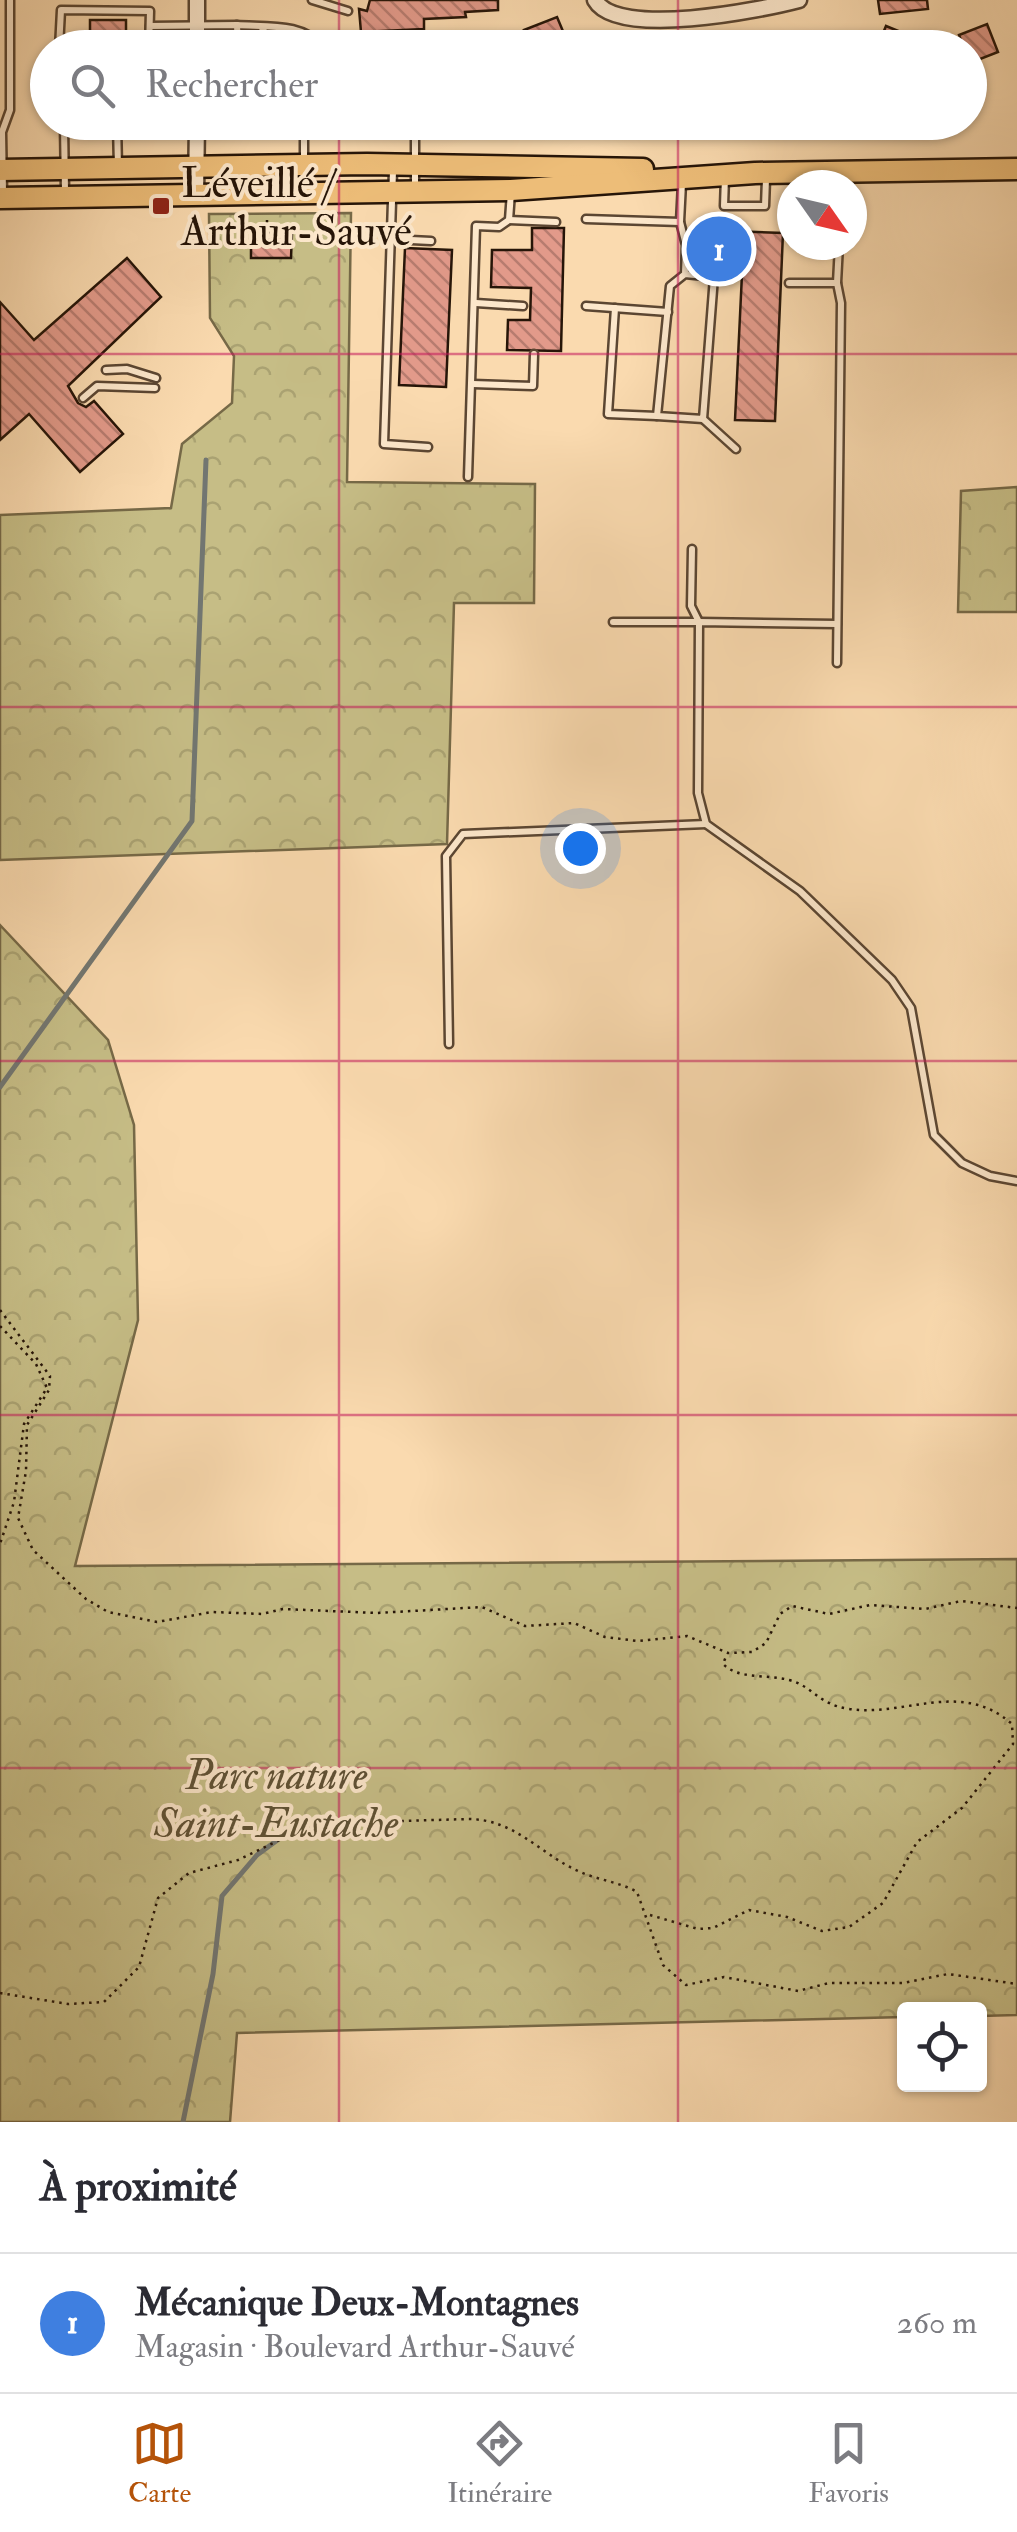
<!DOCTYPE html>
<html lang="fr">
<meta charset="utf-8">
<style>
:root{--surface:#fff;--page:#f2f2f3;--text:#2b2b33;--muted:#7c7c81;--line:#e1e1e2;--accent:#b45309}
body{margin:0;font-family:"IM FELL Double Pica",serif;background:var(--page);color:var(--text)}
.controls{position:absolute;right:30px;bottom:30px;display:grid;overflow:hidden;border-radius:10px;box-shadow:0 2px 8px #0004}
.controls button{width:90px;height:90px;display:grid;place-items:center;padding:0;border:0;border-bottom:2px solid var(--line);background:var(--surface);color:var(--text);font:50px sans-serif}
.compass{position:absolute;left:777px;top:170px;width:90px;height:90px;border-radius:50%;background:var(--surface);box-shadow:0 2px 8px #0004;rotate:124deg}
.you{position:absolute;left:580px;top:848px;width:35px;height:35px;margin:-25px;border:8px solid #fff;border-radius:50%;background:#1a73e8;box-shadow:0 0 0 15px #1a73e833}
.badge{display:grid;place-items:center;width:65px;height:65px;border-radius:50%;background:var(--accent);color:#fff;font-size:32px;font-weight:700}
.pin{position:absolute;translate:-50% -50%;border:5px solid #fff;box-shadow:0 2px 10px #0006}
.list{margin:0;padding:0;list-style:none}
h2{display:flex;justify-content:space-between;align-items:center;height:130px;margin:0;padding:0 40px;font-size:42px}
h2 small{font-size:32px;font-weight:400;color:var(--muted)}
.list li{display:grid;grid-template-columns:65px 1fr auto;gap:30px;align-items:center;box-sizing:border-box;height:140px;padding:0 40px;border-top:2px solid var(--line)}
.list b{display:block;font-size:38px;white-space:nowrap}
.list p{margin:0;font-size:32px;white-space:nowrap;color:var(--muted)}
.list em{font-size:32px;font-style:normal;color:var(--muted)}
.icon{flex:none;width:55px;height:55px;fill:none;stroke:currentColor;stroke-width:2;stroke-linecap:round;stroke-linejoin:round}
.map{position:relative;flex:none;width:1017px;height:2122px;overflow:hidden}
.search{position:absolute;background:var(--surface);box-shadow:0 2px 8px #0004;left:30px;right:30px;top:30px;height:110px;display:flex;align-items:center;gap:25px;box-sizing:border-box;padding:0 35px;border-radius:55px;color:var(--muted);font-size:38px}
.sheet{height:270px;background:var(--surface)}
nav{display:flex;justify-content:space-around;align-items:center;box-sizing:border-box;height:140px;border-top:2px solid var(--line);background:var(--surface);font-size:28px;color:var(--muted)}
nav a{display:grid;justify-items:center;gap:5px}
nav .on{color:var(--accent)}
.map>svg:first-child{display:block}
</style>
<div class="map">
<svg width="1017" height="2122" viewBox="0 0 1017 2122">
<defs>
<pattern id="forest-crowns" width="20" height="18" patternUnits="userSpaceOnUse" patternTransform="scale(2.5)"><rect width="20" height="18" fill="#c6bd86"/><path d="M2 6a3 3 0 1 1 6 0M12 15a3 3 0 1 1 6 0" fill="none" stroke="#aaa272"/></pattern>
<pattern id="building-back-hatch" width="6" height="6" patternUnits="userSpaceOnUse" patternTransform="scale(2.5)"><rect width="6" height="6" fill="#e29a8a"/><path d="M-1 5l2 2M0 0l6 6M5-1l2 2" fill="none" stroke="#b77c6f"/></pattern>
</defs>
<rect width="100%" height="100%" fill="#fadaaf"/>
<filter id="stains"><feTurbulence type="fractalNoise" baseFrequency=".002" numOctaves="4"/><feColorMatrix values="0 0 0 0 .2 0 0 0 0 .09 0 0 0 0 .02 0 0 0 .5 -.17"/></filter>
<radialGradient id="worn" r=".72"><stop offset=".6" stop-color="#630" stop-opacity="0"/><stop offset="1" stop-color="#630" stop-opacity=".3"/></radialGradient>
<!-- forest -->
<g fill="url(#forest-crowns)" stroke="#766947" stroke-width="2.5">
<polygon points="351,213 347,482 535,484 534,603 454,603 447,844 0,860 0,515 171,508 182,444 232,403 234,356 210,318 209,214"/>
<polygon points="1017,487 1017,612 958,612 961,491"/>
<polygon points="0,925 108,1040 134,1125 138,1320 75,1566 1017,1559 1017,2015 980,2016 980,2010 904,2010 904,2017 237,2033 230,2122 0,2122"/>
</g>
<g fill="none" stroke-linecap="round" stroke-linejoin="round">
<!-- stream -->
<g stroke="#727671" stroke-width="5">
<polyline points="0,1087 192,821 206,460"/>
<polyline points="183,2122 213,1974 222,1896 257,1855 287,1833"/>
</g>
</g>
<!-- building -->
<g fill="url(#building-back-hatch)" stroke="#261508" stroke-width="2.5">
<polygon points="370,0 498,0 498,10 465,12 466,17 424,19 424,29 361,32 359,9 367,11"/>
<polygon points="878,0 927,0 928,9 880,14"/>
<polygon points="557,17 565,36 532,48 524,30"/>
<rect x="90" y="20" width="36" height="28"/>
<polygon points="987,24 998,52 970,63 970,48 964,48 959,35"/>
<polygon points="886,26 913,37 909,48 877,48"/>
<polygon points="532,228 564,228 561,351 507,350 508,320 530,320 531,288 491,287 492,250 532,250"/>
<polygon points="702,230 783,233 775,421 735,420 742,274 700,269"/>
<polygon points="259,233 292,233 291,258 251,258 251,241 259,241"/>
<polygon points="405,248 452,250 446,387 399,385"/>
<polygon points="127,258 161,297 68,386 78,403 86,407 94,401 123,434 80,472 29,414 0,440 0,302 34,340"/>
</g>
<g fill="none" stroke-linecap="round" stroke-linejoin="round">
<!-- service casing -->
<g stroke="#5b4632" stroke-width="11">
<g id="service">
<polyline points="312,0 348,11"/>
<path d="M 237,25 C 267,27 304,22 324,48"/>
<polyline points="150,26 237,25 238,48"/>
<polyline points="59,48 61,10 150,11 149,48"/>
<polyline points="251,48 264,28"/>
<polyline points="263,122 304,132 304,159"/>
<polyline points="304,123 304,122"/>
<polyline points="118,124 134,129 140,122"/>
<polyline points="393,171 384,444 428,447"/>
<polyline points="725,177 724,206 765,206 766,179"/>
<polyline points="415,187 415,123"/>
<polyline points="65,191 64,125 117,124 118,167"/>
<polyline points="3,192 2,132 10,110 10,0"/>
<polyline points="586,219 680,222 682,183"/>
<polyline points="509,220 556,222"/>
<polyline points="680,222 686,245 685,274 670,286 657,416 703,419 714,277 685,274"/>
<polyline points="391,239 431,241"/>
<polyline points="789,283 837,283 839,245"/>
<polyline points="837,283 841,303 837,663"/>
<polyline points="476,303 523,306"/>
<polyline points="586,306 668,312"/>
<polyline points="615,308 608,414 657,416"/>
<polyline points="106,370 127,369 156,378"/>
<polyline points="473,384 533,386 534,354"/>
<polyline points="83,398 97,386 155,388"/>
<polyline points="703,419 736,449"/>
<polyline points="468,477 476,226 499,227 509,220 511,192"/>
<polyline points="613,622 699,622 691,606 692,549"/>
<polyline points="837,624 699,622 698,793 706,824 800,891 892,980 911,1008 934,1135 962,1163 990,1176 1017,1181"/>
<polyline points="449,1044 446,856 463,834 706,824"/>
</g>
</g>
<!-- minor casing -->
<g stroke="#5b4632" stroke-width="19">
<g id="minor">
<polyline points="197,0 197,48"/>
<path d="M 595,0 C 617,39 761,10 799,0"/>
<polyline points="196,195 197,122"/>
</g>
</g>
<!-- primary casing -->
<g stroke="#261508" stroke-width="25">
<g id="primary">
<polyline points="0,170 367,164 643,169"/>
<polyline points="0,198 511,190 755,173 1017,169"/>
</g>
</g>
<!-- path -->
<g stroke="#261508" stroke-width="2.5" stroke-dasharray="2.5 5" stroke-linecap="butt">
<polyline points="267,220 267,233"/>
<polyline points="0,1310 50,1376 49,1390 27,1425 26,1471 18,1518 33,1550 86,1599 108,1612 157,1622 212,1612 262,1614 283,1609 377,1613 482,1607 525,1626 574,1623 605,1637 638,1641 687,1636 728,1653 752,1652 766,1643 780,1614 792,1606 829,1614 870,1605 925,1609 961,1601 1017,1608"/>
<polyline points="0,1326 36,1364 47,1388 24,1424 14,1502 0,1544"/>
<path d="M 650,1915 L 698,1929 L 713,1928 L 749,1910 L 787,1917 L 822,1931 L 849,1927 L 883,1903 L 917,1842 L 962,1808 L 1013,1744 L 1012,1724 C 961,1679 906,1717 849,1709 C 817,1704 813,1686 789,1680 C 767,1674 739,1680 723,1664 L 727,1654"/>
<path d="M 0,1993 L 68,2004 L 104,2002 L 139,1967 L 158,1898 L 189,1873 L 238,1860 L 298,1831 L 323,1833 L 402,1821 L 468,1819 C 515,1819 540,1854 578,1871 C 597,1880 620,1882 637,1892 L 663,1965 L 686,1985 L 724,1977 L 798,1991 L 829,1983 L 903,1983 L 948,1974 L 1017,1984"/>
</g>
<!-- service -->
<use href="#service" stroke="#fce7cb" stroke-width="6"/>
<!-- minor -->
<use href="#minor" stroke="#fce7cb" stroke-width="14"/>
<!-- primary -->
<use href="#primary" stroke="#edbd78" stroke-width="20"/>
</g>
<!-- grid -->
<path fill="none" stroke="#c2185b" stroke-width="2.5" stroke-opacity="0.55" d="M 339,0 L 339,48M 678,0 L 678,48M 339,122 L 339,2122M 678,122 L 678,2122M 0,354 L 1017,354M 0,707 L 1017,707M 0,1061 L 1017,1061M 0,1415 L 1017,1415M 0,1768 L 1017,1768"/>
<!-- markers -->
<rect fill="#8f2418" stroke="#fce7cb" stroke-width="4" x="151" y="196" width="20" height="20" rx="5"/>
<g text-anchor="middle" stroke-width="8" stroke-linejoin="round" paint-order="stroke">
<!-- poi labels -->
<g font-size="42" fill="#261508" stroke="#fce7cb" text-anchor="start">
<text x="181" y="197">Léveillé /<tspan x="181" dy="48">Arthur-Sauvé</tspan></text>
</g>
<!-- park labels -->
<g font-size="42" font-style="italic" fill="#5e5034" stroke="#fce7cb">
<text x="276" y="1789">Parc nature<tspan x="276" dy="48">Saint-Eustache</tspan></text>
</g>
</g>
<rect width="100%" height="100%" filter="url(#stains)"/>
<rect width="100%" height="100%" fill="url(#worn)"/>
</svg>
<div class="controls">
<button><svg class="icon" aria-label="locate" viewBox="0 0 24 24"><circle cx="12" cy="12" r="6"/><path d="M12 2v4M12 18v4M2 12h4M18 12h4"/></svg></button>
</div>
<svg class="compass" viewBox="-18 -18 36 36"><path d="M0-13l5 13h-10z" fill="#e53935"/><path d="M0 13l5-13h-10z" fill="#7c7c81"/></svg>
<div class="you"></div>
<div class="pin badge" style="left:719px;top:249px;background:#3f7fe0">1</div>
<div class="search"><svg class="icon" aria-label="search" viewBox="0 0 24 24"><circle cx="10" cy="10" r="6"/><path d="M15 15l6 6"/></svg>Rechercher</div>
</div>
<section class="sheet">
<h2>À proximité<small></small></h2>
<ul class="list">
<li><span class="badge" style="background:#3f7fe0">1</span><div><b>Mécanique Deux-Montagnes</b><p>Magasin · Boulevard Arthur-Sauvé</p></div><em>260 m</em></li>
</ul>
</section>
<nav>
<a class="on"><svg class="icon" aria-label="map" viewBox="0 0 24 24"><path d="M3 6l6-2 6 2 6-2v14l-6 2-6-2-6 2zM9 4v14M15 6v14"/></svg>Carte</a>
<a><svg class="icon" aria-label="directions" viewBox="0 0 24 24"><path d="M12 3l9 9-9 9-9-9zM9 14v-3h6M13 9l2 2-2 2"/></svg>Itinéraire</a>
<a><svg class="icon" aria-label="saved" viewBox="0 0 24 24"><path d="M7 4h10v16l-5-4-5 4z"/></svg>Favoris</a>
</nav>
